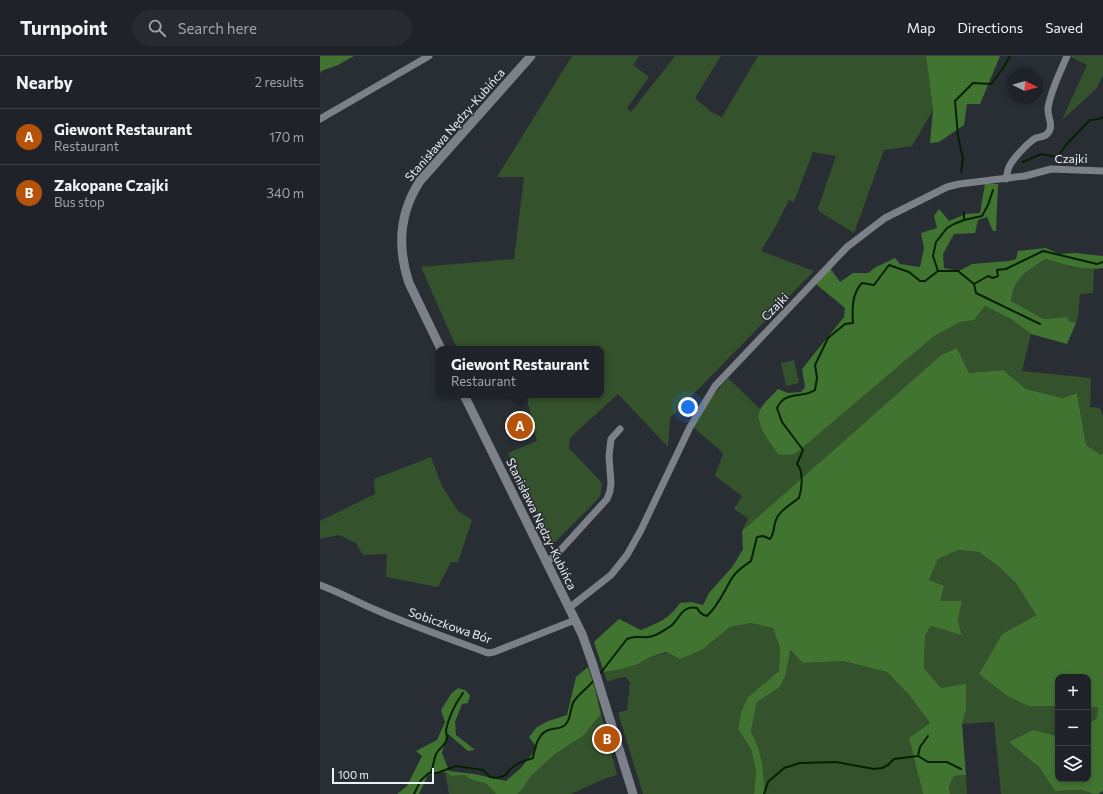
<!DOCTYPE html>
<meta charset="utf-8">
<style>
:root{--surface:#1f2228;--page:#272a30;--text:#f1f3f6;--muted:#a1a4a8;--line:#3c3f45;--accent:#b45309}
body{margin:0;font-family:Commissioner,sans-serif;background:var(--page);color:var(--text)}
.controls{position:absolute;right:12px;bottom:12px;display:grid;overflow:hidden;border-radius:8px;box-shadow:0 2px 6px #0003}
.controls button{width:36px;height:36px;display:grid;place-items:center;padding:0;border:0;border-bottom:1px solid var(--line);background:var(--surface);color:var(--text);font:20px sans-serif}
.compass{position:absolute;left:687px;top:12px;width:36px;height:36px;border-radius:50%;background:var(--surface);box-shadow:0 2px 6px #0003;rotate:96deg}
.scale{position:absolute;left:12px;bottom:10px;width:102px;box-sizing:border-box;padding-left:4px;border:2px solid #edf0f5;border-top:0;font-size:11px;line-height:14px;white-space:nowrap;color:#edf0f5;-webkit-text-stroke:3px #292e35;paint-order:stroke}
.you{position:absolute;left:368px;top:351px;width:14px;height:14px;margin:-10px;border:3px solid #fff;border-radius:50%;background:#1a73e8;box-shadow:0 0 0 6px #1a73e833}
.badge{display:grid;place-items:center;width:26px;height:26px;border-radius:50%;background:var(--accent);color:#fff;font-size:13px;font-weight:700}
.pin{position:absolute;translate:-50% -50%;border:2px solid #fff;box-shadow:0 1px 4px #0006}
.popup{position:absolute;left:116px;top:290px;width:168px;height:52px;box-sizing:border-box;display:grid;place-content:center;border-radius:8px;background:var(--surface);filter:drop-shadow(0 1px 3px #0005);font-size:13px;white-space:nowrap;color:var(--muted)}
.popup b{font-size:15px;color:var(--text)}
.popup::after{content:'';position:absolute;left:50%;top:100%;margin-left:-8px;border:8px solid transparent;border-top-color:var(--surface)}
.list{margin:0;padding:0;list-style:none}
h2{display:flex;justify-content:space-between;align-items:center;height:52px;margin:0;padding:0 16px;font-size:17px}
h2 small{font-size:13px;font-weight:400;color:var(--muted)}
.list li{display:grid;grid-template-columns:26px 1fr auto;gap:12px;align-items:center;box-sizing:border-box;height:56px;padding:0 16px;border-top:1px solid var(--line)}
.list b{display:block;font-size:15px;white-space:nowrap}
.list p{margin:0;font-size:13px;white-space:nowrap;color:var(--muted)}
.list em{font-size:13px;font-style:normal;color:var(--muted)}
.icon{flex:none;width:22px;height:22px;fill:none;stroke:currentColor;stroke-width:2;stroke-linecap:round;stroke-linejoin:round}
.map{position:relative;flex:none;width:783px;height:738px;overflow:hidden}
header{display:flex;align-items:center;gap:24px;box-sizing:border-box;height:56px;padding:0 20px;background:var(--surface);border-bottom:1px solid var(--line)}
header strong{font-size:19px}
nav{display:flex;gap:22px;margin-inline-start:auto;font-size:14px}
.search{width:280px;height:36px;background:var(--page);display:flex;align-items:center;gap:10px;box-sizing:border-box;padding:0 14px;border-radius:22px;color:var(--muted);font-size:15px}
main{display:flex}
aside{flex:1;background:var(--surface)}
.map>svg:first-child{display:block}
</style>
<header>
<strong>Turnpoint</strong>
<div class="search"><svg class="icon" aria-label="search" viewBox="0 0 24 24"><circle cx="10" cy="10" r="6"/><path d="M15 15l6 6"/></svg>Search here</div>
<nav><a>Map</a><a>Directions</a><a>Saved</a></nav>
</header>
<main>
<aside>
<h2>Nearby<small>2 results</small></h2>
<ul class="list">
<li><span class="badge">A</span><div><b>Giewont Restaurant</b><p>Restaurant</p></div><em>170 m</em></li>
<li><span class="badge">B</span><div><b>Zakopane Czajki</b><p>Bus stop</p></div><em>340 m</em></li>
</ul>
</aside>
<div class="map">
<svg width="783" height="738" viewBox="0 0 783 738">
<rect width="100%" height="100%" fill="#292e35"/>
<!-- green -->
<g fill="#34522b">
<polygon points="252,0 319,0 313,9 329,21 307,52 311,56 355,0 401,0 375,42 391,56 402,61 438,0 606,0 613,54 592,90 564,94 534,177 500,156 498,152 516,100 493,96 474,146 469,144 457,168 441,195 494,215 350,362 348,391 298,338 250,382 249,392 282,427 280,441 232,489 188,397 217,385 206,339 281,339 281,293 137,293 101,211 194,203 204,121 177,121"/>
<polygon points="752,0 783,0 783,19 777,32 742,64 767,9 751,1"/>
<path d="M 726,203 L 751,211 L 774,213 L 773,237 L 760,238 L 758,261 L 756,267 L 749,265 L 747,261 L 724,263 L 691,245 C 697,218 704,218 726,203 Z"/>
<polygon points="665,250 691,263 711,278 702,315 771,322 770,351 780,352 783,360 783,396 781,399 766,389 757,337 743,342 706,333 683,314 649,317 637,292 621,299 422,475 428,462 414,453 422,440 395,420 403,397 373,371 390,343 408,322 440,353 439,368 640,266 654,263"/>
<polygon points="474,304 479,327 466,330 461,307"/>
<polygon points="111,401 122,430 138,455 152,464 138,506 131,506 118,531 66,521 67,498 43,499 36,487 19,479 0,483 0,465 55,438 54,423"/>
<polygon points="638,494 659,496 679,511 695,526 716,559 682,578 659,618 709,650 738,650 738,680 713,674 690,686 720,712 735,735 761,734 774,738 681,738 674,666 642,668 646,654 621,632 604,612 605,579 611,570 642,578 638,565 642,545 620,545 609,524 618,503"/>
<polygon points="431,567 453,572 460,592 459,615 428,641 421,656 418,673 431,693 436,716 434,738 323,738 298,657 307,654 310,627 306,621 298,622 287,626 284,616 302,613 317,608 329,601 347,597 360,603 382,594 410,571"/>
<polygon points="469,594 483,607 523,605 567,616 590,640 610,667 589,682 603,738 445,738 443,714 431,675 437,646 460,631 466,618"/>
<polygon points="768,651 778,651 777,662 768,668"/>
<polygon points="281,658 297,719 284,723 251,738 197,738 201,735 211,720 235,698 263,680"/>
<polygon points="125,716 132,720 144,719 152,724 167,728 176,738 129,738"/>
<polygon points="646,719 647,738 630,738 629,730 634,720"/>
</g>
<!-- forest -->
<g fill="#417431">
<polygon points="0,0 34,0 18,9 1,15 0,17"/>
<polygon points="606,0 680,0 660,48 647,48 644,69 619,86 610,87 613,54"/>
<path d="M 665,128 L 678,128 L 676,175 L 673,175 L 667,161 L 658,164 L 655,177 L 634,178 L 623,198 L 624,212 L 639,215 L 652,208 L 689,205 L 696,203 L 698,195 L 726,192 L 739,198 L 755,197 L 783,200 L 783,212 C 763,215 745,209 726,203 C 706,216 695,220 691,245 L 724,263 L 747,261 L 749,265 L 756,267 L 747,288 L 711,278 L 691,263 L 665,250 L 654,264 L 640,266 L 614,280 L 475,398 L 464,399 L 458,398 C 451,387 432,366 441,352 C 445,345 453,339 458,333 L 468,337 L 481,336 L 485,331 L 482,313 L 524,261 L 525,252 L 496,228 L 510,212 L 520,226 L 533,217 L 548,217 L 556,211 L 575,202 L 580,208 L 600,211 L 604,192 L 601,177 L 617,172 L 614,160 L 619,153 L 629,165 L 646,158 L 660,157 Z"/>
<path d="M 637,292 L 649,317 L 683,314 L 706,333 L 743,342 L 757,337 L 766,389 L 781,399 L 783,396 L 783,735 L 778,738 L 774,738 L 761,734 L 735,735 L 720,712 L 689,686 L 713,674 L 738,680 L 738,723 L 768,723 L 768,668 L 777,662 L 778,651 L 768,651 L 768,621 L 738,621 L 738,650 L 709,650 L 689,641 L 659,618 L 682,578 L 716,559 L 695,526 L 679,511 L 659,496 L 638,494 L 618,503 L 609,524 L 624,530 L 620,545 L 642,545 L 638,565 L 642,579 L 611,570 L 605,579 L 604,612 L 621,632 L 646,628 L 646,654 L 642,668 L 646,719 L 634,720 L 629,730 L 630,738 L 603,738 L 589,682 L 610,667 L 590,640 L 567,616 L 523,605 L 483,607 L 470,594 L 466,618 L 460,631 L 437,646 L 431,675 L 439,694 L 443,714 L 445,738 L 434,738 L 436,716 L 431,693 L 418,673 L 421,656 L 428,641 L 459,615 L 460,592 L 453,572 L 431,567 L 410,571 L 382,594 L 360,603 L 346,596 L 330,601 L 318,608 L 302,613 L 284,616 L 274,586 L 299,563 L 321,574 C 338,567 349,563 360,547 L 371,546 L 383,549 L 389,537 L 413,510 L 423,493 L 422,475 L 621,299 Z"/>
<polygon points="268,611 275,633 281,658 263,680 235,698 211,720 201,735 197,738 176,738 167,728 152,724 144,719 132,720 125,716 108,719 99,738 77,738 87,730 102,700 96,695 117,684 125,666 121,654 131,638 138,632 145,634 150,639 148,647 142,648 135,666 136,679 155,694 148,695 127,677 122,697 129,715 154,718 186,725 201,712 217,692 209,681 217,671 228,665 247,659 256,621"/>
</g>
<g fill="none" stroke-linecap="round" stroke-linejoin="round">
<!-- stream -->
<g stroke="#062100" stroke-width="2">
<polyline points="703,106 721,98 738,101 745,90 770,64 779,63 783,61"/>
<polyline points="641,116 643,103 638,80 635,45 653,27 671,28 684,11 690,0"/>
<polyline points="644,156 644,164"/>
<polyline points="618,215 638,215 654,228 668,220 673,222 678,220 677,214 686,213 723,195 777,208 783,206"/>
<polyline points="654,228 656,237 720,268"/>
<path d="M 279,619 L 307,583 C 315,579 320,582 328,581 C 336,581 344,574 351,570 C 359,564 362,548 377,552 C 379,556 382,559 387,560 C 399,549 404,535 412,522 C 416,515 424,510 431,505 L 437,481 L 443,480 L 450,483 C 455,477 453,471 456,464 C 459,455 471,448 479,442 C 482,432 484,416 477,408 L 483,394 L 462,366 L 457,352 C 465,334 482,343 495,334 L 497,322 L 495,309 L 508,282 L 525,268 L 533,267 C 532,253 532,237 542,227 L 554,229 L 569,209 L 589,216 L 600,225 L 605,225 L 618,215 L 613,200 L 616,186 L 627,172 L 634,168 L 644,164 L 662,160 L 668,149 L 673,134"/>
<polyline points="598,700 600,691 608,680"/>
<path d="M 111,716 C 114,710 113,705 116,698 C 118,693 125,690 127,683 C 127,680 126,677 126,674 C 129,660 135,648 143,637"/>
<path d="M 94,738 L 101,724 L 109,717 L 117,717 L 136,710 L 163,714 L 170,721 L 177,722 L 186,719 C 191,709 203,705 213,702 C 215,691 218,675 232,673 C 237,672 242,673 246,668 C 251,662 250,654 253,647 C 256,640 269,631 274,624"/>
<polyline points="444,738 448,726 464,712 480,707 516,706 554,713 562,712 568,709 574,703 598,700 608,706 627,706 641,713"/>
</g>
<!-- street -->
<g stroke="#7b8089" stroke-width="7">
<polyline points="0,63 109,0"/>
<path d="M 686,123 C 687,119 687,115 689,111 C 692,104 709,85 716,82 C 720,81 724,81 727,78 C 735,70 727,61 728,52 C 731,33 740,17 747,0"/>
<polyline points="227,506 236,499 287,443 290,435 291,427 289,400 291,383 300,373"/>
<path d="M 0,529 C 19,536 37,546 56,554 C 93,570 130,583 168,597 L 174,596 L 255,564"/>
<polyline points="249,552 291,519 307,499 321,474 370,371 395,330 527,191 565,162 627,131 639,128 705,120 731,113 783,115"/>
</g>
<!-- secondary -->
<g stroke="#7b8089" stroke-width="9">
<path d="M 121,293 L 89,227 C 77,191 79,157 100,125 L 211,0"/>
<polyline points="144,339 262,578 273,609 313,738"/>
</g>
</g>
<g text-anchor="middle" stroke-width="3" stroke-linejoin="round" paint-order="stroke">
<!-- street labels -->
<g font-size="12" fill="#edf0f5" stroke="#292e35">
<text transform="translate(135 69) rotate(-49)" y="4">Stanisława Nędzy-Kubińca</text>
<text x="751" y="107">Czajki</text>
<text transform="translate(455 251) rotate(-46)" y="4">Czajki</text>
<text transform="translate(221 468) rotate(64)" y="4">Stanisława Nędzy-Kubińca</text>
<text transform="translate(130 570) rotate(19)" y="4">Sobiczkowa Bór</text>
</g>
</g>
</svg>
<div class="controls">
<button>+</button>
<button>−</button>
<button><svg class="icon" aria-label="layers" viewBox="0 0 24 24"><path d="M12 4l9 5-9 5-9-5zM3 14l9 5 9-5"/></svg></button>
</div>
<svg class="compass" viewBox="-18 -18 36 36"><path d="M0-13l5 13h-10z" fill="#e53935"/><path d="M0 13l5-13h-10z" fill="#a1a4a8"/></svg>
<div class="scale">100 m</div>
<div class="you"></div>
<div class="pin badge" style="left:200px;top:370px">A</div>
<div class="popup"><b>Giewont Restaurant</b>Restaurant</div>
<div class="pin badge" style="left:287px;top:683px">B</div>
</div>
</main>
